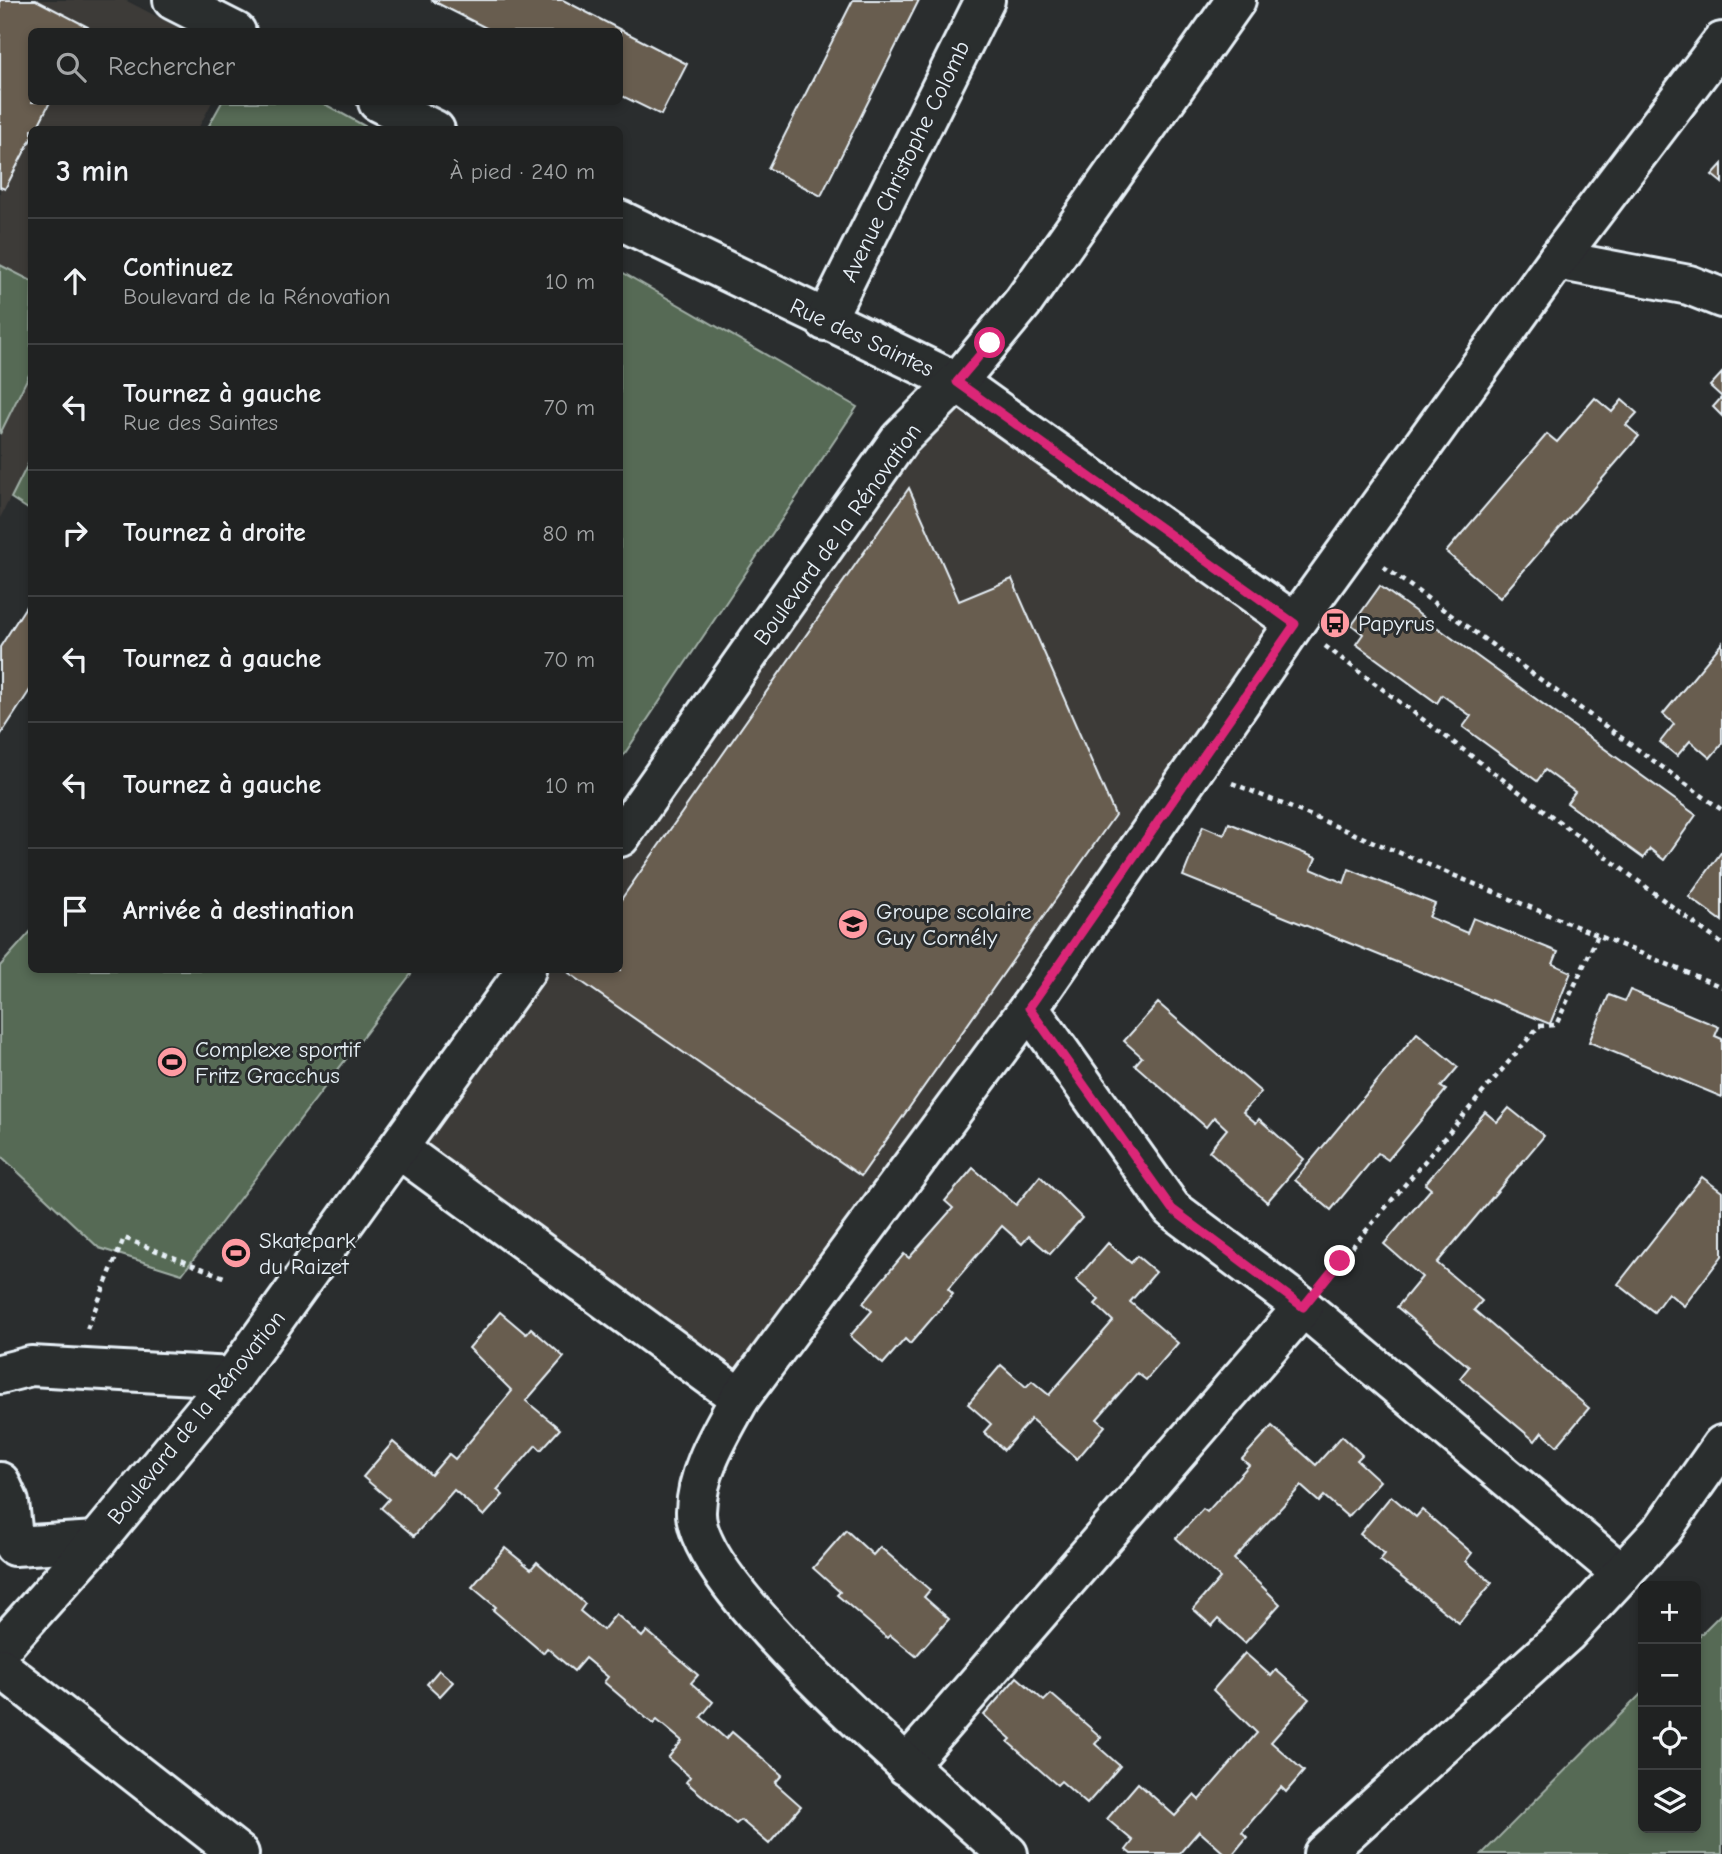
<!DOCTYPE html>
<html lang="fr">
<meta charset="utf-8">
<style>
:root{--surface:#202222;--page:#2d2f2f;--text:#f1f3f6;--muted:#a2a4a5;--line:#3d3f40}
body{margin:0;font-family:"Comic Neue",sans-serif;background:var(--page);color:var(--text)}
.controls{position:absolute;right:21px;bottom:21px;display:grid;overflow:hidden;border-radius:10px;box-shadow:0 4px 10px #0003}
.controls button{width:63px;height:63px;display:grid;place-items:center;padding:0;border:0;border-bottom:2px solid var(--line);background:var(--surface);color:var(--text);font:35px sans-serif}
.stop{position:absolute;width:21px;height:21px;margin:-16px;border:5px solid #db2777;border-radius:50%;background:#fff}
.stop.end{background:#db2777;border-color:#fff;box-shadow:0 2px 7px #0008}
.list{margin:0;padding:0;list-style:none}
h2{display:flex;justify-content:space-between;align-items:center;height:91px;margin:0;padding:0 28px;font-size:30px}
h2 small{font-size:23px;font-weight:400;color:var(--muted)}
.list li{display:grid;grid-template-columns:46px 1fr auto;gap:21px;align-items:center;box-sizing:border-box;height:126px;padding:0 28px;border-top:2px solid var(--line)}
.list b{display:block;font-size:26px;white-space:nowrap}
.list p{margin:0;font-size:23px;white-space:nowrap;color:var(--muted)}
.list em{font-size:23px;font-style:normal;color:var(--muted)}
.icon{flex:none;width:38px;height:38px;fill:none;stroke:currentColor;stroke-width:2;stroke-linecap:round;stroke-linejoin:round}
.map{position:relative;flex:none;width:1722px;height:1854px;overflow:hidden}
.search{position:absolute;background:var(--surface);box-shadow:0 4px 10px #0003;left:28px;top:28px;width:595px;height:77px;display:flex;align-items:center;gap:18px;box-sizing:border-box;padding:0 24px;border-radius:10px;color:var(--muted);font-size:26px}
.panel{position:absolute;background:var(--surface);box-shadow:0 4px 10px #0003;left:28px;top:126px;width:595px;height:847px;border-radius:10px}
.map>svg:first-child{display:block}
</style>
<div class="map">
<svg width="1722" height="1854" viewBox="0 0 1722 1854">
<rect width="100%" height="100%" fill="#2a2d2e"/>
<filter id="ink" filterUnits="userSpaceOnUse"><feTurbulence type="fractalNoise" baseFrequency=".0143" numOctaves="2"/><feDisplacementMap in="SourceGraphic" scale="14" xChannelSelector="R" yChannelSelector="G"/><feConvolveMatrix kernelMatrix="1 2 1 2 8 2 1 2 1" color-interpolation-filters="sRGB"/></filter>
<g filter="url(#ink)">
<!-- built -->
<g fill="#3d3b38">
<polygon points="0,0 125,0 185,31 32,32 32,102 212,102 198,129 32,130 31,456 0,518"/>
<polygon points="957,382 1295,623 740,1398 399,1149 526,970 620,970 620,837"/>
</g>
<!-- green -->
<g fill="#576a54" stroke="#a0aea6" stroke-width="2">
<polygon points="222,102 321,102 370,129 207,129"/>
<polygon points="0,265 32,281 31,371 0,434"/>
<polygon points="620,271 857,407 623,756 620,754"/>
<polygon points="31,458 31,511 11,498"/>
<polygon points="31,931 32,970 414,970 182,1274 99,1248 0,1155 0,966"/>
<polygon points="1722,1613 1722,1854 1482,1854 1643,1692 1643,1828 1696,1828 1696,1639"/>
</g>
<!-- building -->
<g fill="#685d4f" stroke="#e8f1f8" stroke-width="2">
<polygon points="0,0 36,0 88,27 86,32 32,32 32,102 50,102 36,130 32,130 32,137 5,189 0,187"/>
<polygon points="431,0 563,0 687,64 661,115 620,95 620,32 494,32"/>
<polygon points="853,0 919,0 821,196 768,168"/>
<polygon points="1722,164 1722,183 1712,175"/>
<polygon points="1722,373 1722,416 1713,407 1722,397 1710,386"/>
<polygon points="1595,398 1612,412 1622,400 1637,413 1626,425 1639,436 1500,598 1446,552 1547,434 1557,442"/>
<polygon points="909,488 959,601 1012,579 1115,815 861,1176 569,973 571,970 620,970 620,901"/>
<polygon points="1380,586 1696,815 1664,860 1650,849 1643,858 1567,803 1575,792 1545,770 1537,781 1463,727 1471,716 1442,695 1437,703 1356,644 1363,634 1352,625"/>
<polygon points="32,597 32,687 0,736 0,647"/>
<polygon points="1722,643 1722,744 1710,758 1690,741 1677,756 1660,742 1674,724 1663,714"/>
<polygon points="1229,823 1316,858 1311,869 1344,883 1349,869 1435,904 1429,917 1467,933 1473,918 1558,952 1553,964 1571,972 1550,1024 1183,876 1203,826 1224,835"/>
<polygon points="1722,851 1722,921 1689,897"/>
<polygon points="1630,990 1719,1027 1715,1036 1722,1039 1722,1097 1589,1042 1609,995 1625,1001"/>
<polygon points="1158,1003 1261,1092 1243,1112 1256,1123 1259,1119 1304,1159 1267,1202 1209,1151 1227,1129 1214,1117 1206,1127 1135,1065 1142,1057 1124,1041"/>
<polygon points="1417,1033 1458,1067 1441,1087 1446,1090 1388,1160 1378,1153 1331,1210 1295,1180"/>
<polygon points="1509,1108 1544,1136 1437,1263 1482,1301 1474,1310 1589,1408 1557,1446 1542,1432 1535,1441 1460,1378 1469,1367 1397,1307 1422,1277 1384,1244 1431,1189 1425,1184 1485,1112 1497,1122"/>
<polygon points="973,1168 1016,1205 1040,1176 1082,1218 1050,1254 1029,1236 1022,1244 1002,1226 948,1289 953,1294 910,1344 905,1339 883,1364 850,1336 872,1311 863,1303 904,1254 909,1258 953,1208 945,1201"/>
<polygon points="1702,1177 1722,1192 1722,1256 1684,1306 1668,1293 1654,1312 1618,1284"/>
<polygon points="1108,1243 1131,1263 1137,1256 1156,1272 1130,1302 1178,1343 1146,1380 1137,1373 1097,1419 1105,1426 1077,1459 1031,1419 1004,1450 984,1432 991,1424 968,1404 1001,1365 1026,1387 1032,1381 1049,1395 1113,1321 1095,1304 1099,1300 1076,1280"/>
<polygon points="500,1312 526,1334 531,1328 564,1357 526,1401 560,1429 541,1450 536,1445 497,1490 503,1495 484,1516 454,1490 414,1536 381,1508 389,1499 363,1477 393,1442 431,1475 449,1454 455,1459 512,1391 469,1348"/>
<polygon points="1272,1426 1316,1465 1342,1436 1362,1455 1357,1460 1380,1481 1348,1517 1324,1496 1319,1502 1301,1486 1234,1559 1280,1604 1245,1643 1218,1619 1212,1626 1193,1609 1220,1578 1176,1538 1203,1509 1207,1512 1249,1465 1242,1459"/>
<polygon points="1391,1496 1416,1517 1422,1510 1472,1553 1466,1561 1492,1583 1459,1623 1380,1560 1385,1554 1360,1534"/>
<polygon points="846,1530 873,1555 880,1547 930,1590 924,1597 949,1619 916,1656 890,1635 887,1638 837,1595 840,1592 813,1568"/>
<polygon points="505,1548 531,1569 537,1562 585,1604 580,1611 603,1630 616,1614 642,1637 647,1631 698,1675 691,1683 713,1702 701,1717 726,1739 732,1732 782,1775 775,1783 801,1806 769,1844 741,1820 736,1824 686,1782 690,1777 668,1758 682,1741 657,1720 653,1724 604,1682 608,1677 585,1658 574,1671 547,1648 543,1653 493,1610 496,1607 472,1587"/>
<polygon points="1245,1653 1271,1676 1276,1670 1309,1699 1271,1742 1304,1771 1286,1792 1281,1787 1242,1832 1247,1837 1233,1854 1225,1854 1199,1831 1179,1854 1131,1854 1126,1850 1133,1841 1107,1819 1138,1783 1175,1816 1194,1795 1199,1800 1257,1733 1213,1690"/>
<polygon points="439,1670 453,1682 440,1696 427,1684"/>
<polygon points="1017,1677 1044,1701 1051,1694 1101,1737 1095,1744 1120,1766 1087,1804 1061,1781 1057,1785 1008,1742 1011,1739 984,1715"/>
</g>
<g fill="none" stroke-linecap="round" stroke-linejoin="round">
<!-- minor casing -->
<g stroke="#e8f1f8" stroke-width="44">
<g id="minor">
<polyline points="173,0 236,32"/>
<polyline points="378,102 435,130"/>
<polyline points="620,220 957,382 1295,623"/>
<polyline points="1557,260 1689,285 1722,298"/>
<polyline points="825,321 985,0"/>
<polyline points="620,837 900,439 957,382 1024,301 1236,0"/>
<polyline points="1029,1008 1172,1209 1303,1307 1622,1574"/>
<polyline points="399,1149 740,1398"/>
<polyline points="0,1374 31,1366 233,1377"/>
<polyline points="0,1482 9,1502 14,1546 97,1541"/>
<polyline points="0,1649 97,1541 233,1377 526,970"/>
<polyline points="0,1667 239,1854"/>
<polyline points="906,1766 1303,1307"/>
<path d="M 1008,1854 C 946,1800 693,1587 696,1511 C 697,1470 721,1433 740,1398 L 1029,1008 L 1295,623 L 1557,260 L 1722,42"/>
<polyline points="1323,1854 1566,1634 1663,1529 1722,1445"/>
</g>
</g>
<!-- path -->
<g stroke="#e8f1f8" stroke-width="4.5" stroke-dasharray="5 5" stroke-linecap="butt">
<polyline points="1384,567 1722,810"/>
<polyline points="1325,646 1722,944"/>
<polyline points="1232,783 1722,987"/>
<polyline points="1326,1278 1539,1026 1556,1025 1598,935"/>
<polyline points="87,1329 124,1238 224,1277"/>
</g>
<!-- minor -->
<use href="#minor" stroke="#2a2d2e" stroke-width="38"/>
</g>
</g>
<g fill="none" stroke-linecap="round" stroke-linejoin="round" filter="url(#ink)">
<!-- route -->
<polyline stroke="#db2777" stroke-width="9" points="990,343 957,382 1295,624 1029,1008 1172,1209 1303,1307 1340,1261"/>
</g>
<!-- icons -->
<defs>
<g id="bus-disc" transform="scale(1.575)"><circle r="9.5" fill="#ff9aa2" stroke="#2a2d2e"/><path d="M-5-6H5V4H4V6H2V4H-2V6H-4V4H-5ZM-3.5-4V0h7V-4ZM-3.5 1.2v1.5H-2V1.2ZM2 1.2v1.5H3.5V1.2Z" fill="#111"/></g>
<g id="school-disc" transform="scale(1.575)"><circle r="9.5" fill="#ff9aa2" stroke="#2a2d2e"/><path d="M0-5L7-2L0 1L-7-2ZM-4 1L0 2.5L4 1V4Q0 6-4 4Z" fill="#111"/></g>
<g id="stadium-disc" transform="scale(1.575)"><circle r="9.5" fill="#ff9aa2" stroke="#2a2d2e"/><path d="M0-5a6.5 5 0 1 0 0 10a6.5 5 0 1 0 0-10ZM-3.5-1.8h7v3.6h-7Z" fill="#111"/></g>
</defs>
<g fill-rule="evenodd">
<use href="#bus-disc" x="1335" y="623"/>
<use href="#school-disc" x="853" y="924"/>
<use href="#stadium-disc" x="172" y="1062"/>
<use href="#stadium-disc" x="236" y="1253"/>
</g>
<g text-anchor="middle" stroke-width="6" stroke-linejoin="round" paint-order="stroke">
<!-- street labels -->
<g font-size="23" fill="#e8f1f8" stroke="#2a2d2e">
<text transform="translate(905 161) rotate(-64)" y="8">Avenue Christophe Colomb</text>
<text transform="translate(862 337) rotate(25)" y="8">Rue des Saintes</text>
<text transform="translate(837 534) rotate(-54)" y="8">Boulevard de la Rénovation</text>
<text transform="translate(196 1417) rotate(-51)" y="8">Boulevard de la Rénovation</text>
</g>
<!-- poi labels -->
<g font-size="23" fill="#e8f1f8" stroke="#2a2d2e" text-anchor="start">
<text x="1358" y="631">Papyrus</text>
<text x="876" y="919">Groupe scolaire<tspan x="876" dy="26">Guy Cornély</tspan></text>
<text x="195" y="1057">Complexe sportif<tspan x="195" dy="26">Fritz Gracchus</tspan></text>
<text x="259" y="1248">Skatepark<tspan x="259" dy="26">du Raizet</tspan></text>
</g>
</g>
</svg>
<div class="controls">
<button>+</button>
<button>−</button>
<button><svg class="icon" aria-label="locate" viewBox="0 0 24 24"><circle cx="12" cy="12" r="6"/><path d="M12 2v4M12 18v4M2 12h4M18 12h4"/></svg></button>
<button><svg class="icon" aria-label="layers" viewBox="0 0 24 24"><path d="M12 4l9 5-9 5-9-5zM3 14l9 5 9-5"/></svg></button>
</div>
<div class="stop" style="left:990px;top:343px"></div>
<div class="stop end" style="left:1340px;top:1261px"></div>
<div class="search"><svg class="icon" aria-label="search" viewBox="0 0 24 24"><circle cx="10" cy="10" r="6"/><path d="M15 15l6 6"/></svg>Rechercher</div>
<section class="panel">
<h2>3 min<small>À pied · 240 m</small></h2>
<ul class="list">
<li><svg class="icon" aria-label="ahead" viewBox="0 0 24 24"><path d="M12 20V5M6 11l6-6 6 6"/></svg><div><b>Continuez</b><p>Boulevard de la Rénovation</p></div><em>10 m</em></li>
<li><svg class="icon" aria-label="left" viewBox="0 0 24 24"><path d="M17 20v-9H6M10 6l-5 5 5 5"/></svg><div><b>Tournez à gauche</b><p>Rue des Saintes</p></div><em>70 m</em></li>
<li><svg class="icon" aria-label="right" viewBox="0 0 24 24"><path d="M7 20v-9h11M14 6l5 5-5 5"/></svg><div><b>Tournez à droite</b></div><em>80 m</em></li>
<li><svg class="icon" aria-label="left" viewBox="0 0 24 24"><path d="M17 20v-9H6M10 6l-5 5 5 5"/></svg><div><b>Tournez à gauche</b></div><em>70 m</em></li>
<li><svg class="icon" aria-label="left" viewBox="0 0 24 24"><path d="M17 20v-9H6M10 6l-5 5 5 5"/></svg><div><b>Tournez à gauche</b></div><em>10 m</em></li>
<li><svg class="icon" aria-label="arrive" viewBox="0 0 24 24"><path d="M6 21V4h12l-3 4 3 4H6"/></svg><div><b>Arrivée à destination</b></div></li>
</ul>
</section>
</div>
